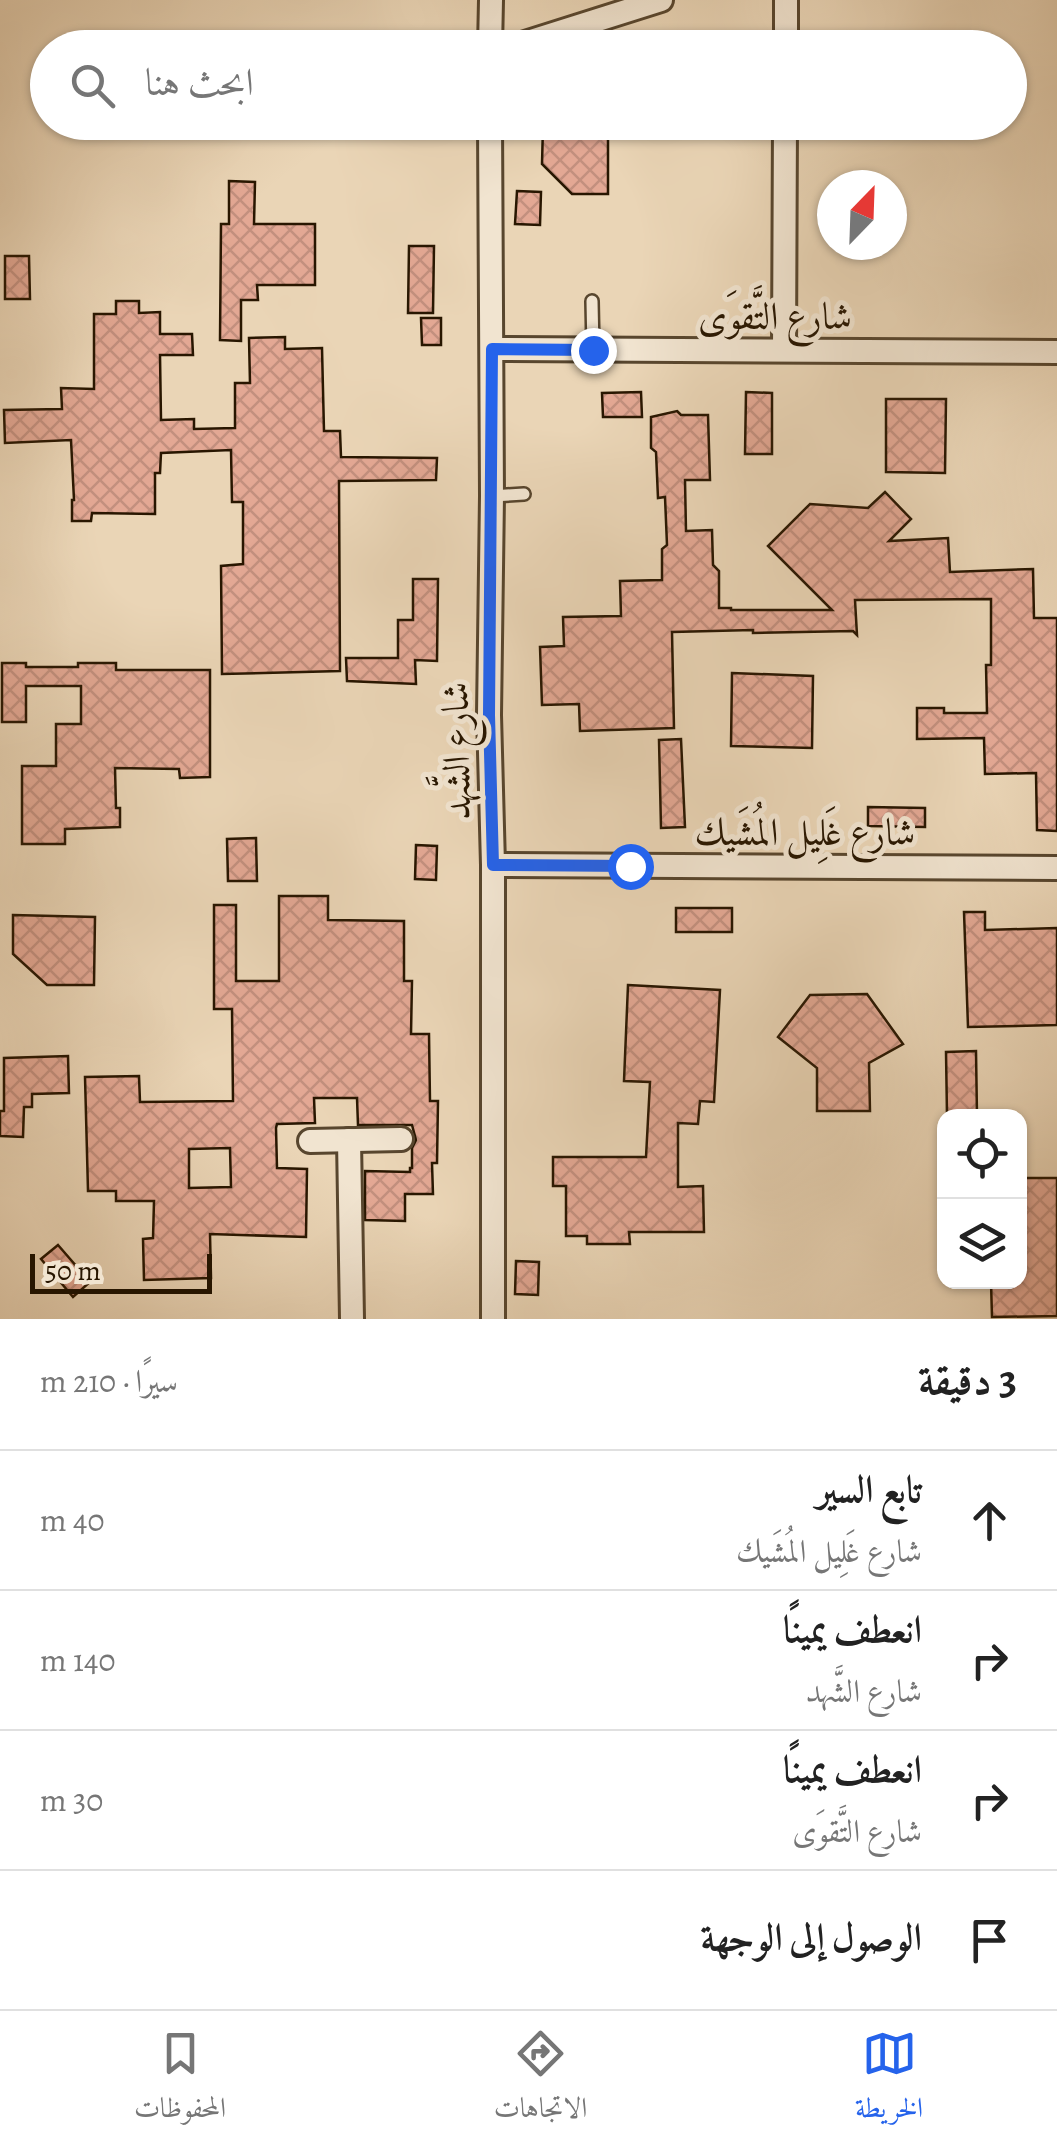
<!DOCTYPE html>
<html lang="ar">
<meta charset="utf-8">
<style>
:root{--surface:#fff;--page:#f2f2f2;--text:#222;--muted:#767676;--line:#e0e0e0;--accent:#2563eb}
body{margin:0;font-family:Alegreya,Amiri,serif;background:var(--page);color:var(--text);direction:rtl}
.controls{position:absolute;right:30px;bottom:30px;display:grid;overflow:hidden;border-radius:20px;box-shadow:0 2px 8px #0004}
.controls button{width:90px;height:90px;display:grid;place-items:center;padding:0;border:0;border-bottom:2px solid var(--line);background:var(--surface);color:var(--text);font:50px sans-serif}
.compass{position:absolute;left:817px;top:170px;width:90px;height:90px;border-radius:50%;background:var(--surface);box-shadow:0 2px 8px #0004;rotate:23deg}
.scale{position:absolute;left:30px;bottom:25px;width:182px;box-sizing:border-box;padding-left:10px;border:5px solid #281600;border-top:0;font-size:28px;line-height:35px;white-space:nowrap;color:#281600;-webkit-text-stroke:8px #f1e4d0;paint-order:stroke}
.stop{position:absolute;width:30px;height:30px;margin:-22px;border:8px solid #2563eb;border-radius:50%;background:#fff}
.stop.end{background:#2563eb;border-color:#fff;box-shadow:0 2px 10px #0008}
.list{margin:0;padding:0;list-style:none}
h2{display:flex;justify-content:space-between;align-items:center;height:130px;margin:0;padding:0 40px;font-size:42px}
h2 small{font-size:32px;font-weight:400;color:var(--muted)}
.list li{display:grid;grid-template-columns:65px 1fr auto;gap:30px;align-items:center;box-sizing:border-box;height:140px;padding:0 40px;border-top:2px solid var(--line)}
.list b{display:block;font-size:38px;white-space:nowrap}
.list p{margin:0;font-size:32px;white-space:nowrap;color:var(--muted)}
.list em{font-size:32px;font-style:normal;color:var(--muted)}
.icon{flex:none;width:55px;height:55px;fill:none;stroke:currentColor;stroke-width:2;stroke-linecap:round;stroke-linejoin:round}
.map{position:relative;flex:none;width:1057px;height:1319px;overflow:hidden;direction:ltr}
.search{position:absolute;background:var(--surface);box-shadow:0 2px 8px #0004;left:30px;right:30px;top:30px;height:110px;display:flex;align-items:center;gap:25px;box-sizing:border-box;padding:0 35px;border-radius:55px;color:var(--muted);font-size:38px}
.sheet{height:690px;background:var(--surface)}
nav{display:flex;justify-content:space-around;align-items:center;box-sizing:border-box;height:140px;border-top:2px solid var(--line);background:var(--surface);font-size:28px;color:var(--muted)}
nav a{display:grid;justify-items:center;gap:5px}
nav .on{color:var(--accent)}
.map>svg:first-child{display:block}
</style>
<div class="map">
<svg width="1057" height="1319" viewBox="0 0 1057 1319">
<defs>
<pattern id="building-cross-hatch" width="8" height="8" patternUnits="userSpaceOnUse" patternTransform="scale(2.5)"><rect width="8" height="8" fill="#e3a894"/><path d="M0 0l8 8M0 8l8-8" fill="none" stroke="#c3907e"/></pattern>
</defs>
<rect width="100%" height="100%" fill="#ead5b6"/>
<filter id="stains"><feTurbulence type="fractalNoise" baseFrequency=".002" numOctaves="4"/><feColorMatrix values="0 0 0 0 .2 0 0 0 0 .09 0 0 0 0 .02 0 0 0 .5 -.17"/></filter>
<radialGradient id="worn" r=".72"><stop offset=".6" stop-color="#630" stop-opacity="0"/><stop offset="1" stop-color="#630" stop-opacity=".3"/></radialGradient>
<!-- building -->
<g fill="url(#building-cross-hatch)" stroke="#281600" stroke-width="2.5" fill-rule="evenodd">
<polygon points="543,126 608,126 608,194 572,194 542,164"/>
<polygon points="229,181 255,182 254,224 315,224 315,285 257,285 258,300 241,300 241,341 220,340 221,224 229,224"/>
<polygon points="517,191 541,192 540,225 515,224"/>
<polygon points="409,246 434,246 433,313 408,313"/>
<polygon points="5,256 29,256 30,299 5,299"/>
<polygon points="116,301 139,301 139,313 160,312 160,334 192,334 193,355 160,355 161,420 194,419 194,429 235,428 235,383 250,383 249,338 285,337 285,349 322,348 324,431 340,431 341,457 437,458 436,480 339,481 340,671 222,674 221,566 243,564 243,502 232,502 231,450 161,453 160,473 155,473 155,514 92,513 91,521 72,521 72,500 74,500 71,440 5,443 4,410 62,409 61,388 94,389 94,314 116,314"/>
<polygon points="421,318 441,318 441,345 422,345"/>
<polygon points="641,392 642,417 603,417 602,393"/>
<polygon points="746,392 772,393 772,454 745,454"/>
<polygon points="886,399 946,399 945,473 886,472"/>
<polygon points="677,411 681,415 708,415 710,480 685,480 686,531 712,530 713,565 719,571 719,608 731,608 731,610 832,610 768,546 810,504 868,508 885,492 911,519 889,541 948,538 950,572 1033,569 1034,618 1057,618 1057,831 1037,830 1036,773 985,774 984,738 917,739 917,708 944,708 944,713 987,713 986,665 991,665 991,599 855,600 857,635 853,631 753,633 753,630 672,632 674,728 580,731 579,704 542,705 540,647 564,646 563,617 621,616 620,581 662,580 662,549 667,545 665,497 658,498 656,452 651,448 651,417"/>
<polygon points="413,579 438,579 437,661 415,660 416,684 347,681 346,658 398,658 398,620 413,620"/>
<polygon points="2,663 26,663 26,667 78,667 78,663 116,663 116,670 210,670 210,777 180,778 179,769 115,768 116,808 120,808 120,827 65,829 65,844 22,844 22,766 56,766 56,724 81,724 81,686 26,686 26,722 2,722"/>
<polygon points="732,673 813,676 812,748 731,746"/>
<polygon points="681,739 685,827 661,828 659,740"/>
<polygon points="868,807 925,808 925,827 868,826"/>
<polygon points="256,838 257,881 228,881 227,839"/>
<polygon points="416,845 437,846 436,880 415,879"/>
<path d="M 279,896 L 328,896 L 328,920 L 404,921 L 404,981 L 412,981 L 411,1034 L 429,1034 L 430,1101 L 438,1101 L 437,1163 L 432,1163 L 433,1194 L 405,1194 L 405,1221 L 365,1220 L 365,1171 L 410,1172 L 410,1168 L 412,1168 L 412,1148 L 416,1140 L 412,1125 L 358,1125 L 357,1098 L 314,1098 L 315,1123 L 277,1124 L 276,1128 L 277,1168 L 307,1169 L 306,1237 L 210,1234 L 211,1278 L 144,1280 L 143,1239 L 153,1238 L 154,1201 L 116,1201 L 116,1191 L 88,1191 L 85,1077 L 139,1076 L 140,1102 L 233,1101 L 232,1009 L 214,1009 L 214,905 L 236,905 L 236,981 L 279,981 ZM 230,1148 L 231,1187 L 189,1188 L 189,1149 Z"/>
<rect x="676" y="908" width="56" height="24"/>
<polygon points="964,912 985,912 985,930 1057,928 1057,1025 968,1027"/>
<polygon points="13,915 95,917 94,985 47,985 13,954"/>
<polygon points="628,985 720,990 714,1102 700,1101 698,1124 678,1123 678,1187 703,1186 704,1232 629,1232 630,1244 587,1244 587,1236 566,1236 566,1186 553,1186 553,1157 646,1157 650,1082 624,1081"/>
<polygon points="867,994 903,1044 869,1063 870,1111 817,1111 817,1068 778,1037 810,995"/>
<polygon points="976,1051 977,1116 947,1116 946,1052"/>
<polygon points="68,1056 69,1093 32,1094 32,1107 24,1107 23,1137 0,1136 0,1111 4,1111 4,1058"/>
<polygon points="1020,1178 1057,1178 1057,1316 992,1317 991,1282 1020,1282"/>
<polygon points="58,1245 90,1282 73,1297 41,1259"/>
<polygon points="516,1261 539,1262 538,1295 515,1294"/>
</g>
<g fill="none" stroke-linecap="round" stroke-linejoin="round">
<!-- service casing -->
<g stroke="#58462e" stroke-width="16">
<g id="service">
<polyline points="592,301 593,350"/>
<polyline points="492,496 524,494"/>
</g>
</g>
<!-- minor casing -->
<g stroke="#58462e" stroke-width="28">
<g id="minor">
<polyline points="490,48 491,0"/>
<polyline points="509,48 661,0"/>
<polyline points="786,48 786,0"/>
<polyline points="490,122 492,496 489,715 493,865 493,1319"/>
<polyline points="492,349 1057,352"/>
<polyline points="784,350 785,122"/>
<polyline points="493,865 1057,868"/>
<polyline points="349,1140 352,1319"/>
<polyline points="310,1141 401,1139"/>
</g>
</g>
<!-- service -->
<use href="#service" stroke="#f1e4d0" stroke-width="11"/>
<!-- minor -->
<use href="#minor" stroke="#f1e4d0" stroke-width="22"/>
</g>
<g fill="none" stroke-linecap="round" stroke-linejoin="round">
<!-- route -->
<polyline stroke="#2563eb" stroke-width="12" points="593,350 492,349 489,715 493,865 630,866"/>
</g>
<g text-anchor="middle" stroke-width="10" stroke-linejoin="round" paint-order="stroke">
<!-- street labels -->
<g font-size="38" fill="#281600" stroke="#f1e4d0">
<text x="775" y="329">شارع التَّقوَى</text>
<text transform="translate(456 751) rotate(-91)" y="13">شارع الشَّهد</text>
<text x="805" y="845">شارع غَلِيل المُشَيك</text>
</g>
</g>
<rect width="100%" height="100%" filter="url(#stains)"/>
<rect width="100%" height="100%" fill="url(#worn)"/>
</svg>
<div class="controls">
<button><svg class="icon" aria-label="locate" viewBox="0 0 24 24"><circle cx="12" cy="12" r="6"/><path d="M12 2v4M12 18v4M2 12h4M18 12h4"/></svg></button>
<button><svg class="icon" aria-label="layers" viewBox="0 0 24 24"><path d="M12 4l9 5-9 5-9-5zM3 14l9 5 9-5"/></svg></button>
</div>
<svg class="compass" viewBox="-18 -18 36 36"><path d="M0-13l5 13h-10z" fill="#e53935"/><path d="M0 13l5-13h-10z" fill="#767676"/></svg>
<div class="scale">50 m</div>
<div class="stop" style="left:630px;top:866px"></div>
<div class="stop end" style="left:593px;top:350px"></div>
<div class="search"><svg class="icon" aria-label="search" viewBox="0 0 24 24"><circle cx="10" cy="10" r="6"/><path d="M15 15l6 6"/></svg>ابحث هنا</div>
</div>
<section class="sheet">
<h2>3 دقيقة<small>سيرًا · 210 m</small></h2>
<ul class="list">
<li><svg class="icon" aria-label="ahead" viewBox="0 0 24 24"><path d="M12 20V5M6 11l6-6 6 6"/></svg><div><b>تابع السير</b><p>شارع غَلِيل المُشَيك</p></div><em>40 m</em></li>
<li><svg class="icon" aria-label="right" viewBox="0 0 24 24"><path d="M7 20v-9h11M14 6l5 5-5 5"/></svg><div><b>انعطف يمينًا</b><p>شارع الشَّهد</p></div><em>140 m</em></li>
<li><svg class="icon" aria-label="right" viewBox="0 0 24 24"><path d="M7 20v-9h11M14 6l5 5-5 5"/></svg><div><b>انعطف يمينًا</b><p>شارع التَّقوَى</p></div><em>30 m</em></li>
<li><svg class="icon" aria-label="arrive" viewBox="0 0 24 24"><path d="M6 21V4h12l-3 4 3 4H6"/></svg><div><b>الوصول إلى الوجهة</b></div></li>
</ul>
</section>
<nav>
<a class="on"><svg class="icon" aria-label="map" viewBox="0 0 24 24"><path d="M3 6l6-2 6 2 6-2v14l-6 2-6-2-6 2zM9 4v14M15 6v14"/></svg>الخريطة</a>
<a><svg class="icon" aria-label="directions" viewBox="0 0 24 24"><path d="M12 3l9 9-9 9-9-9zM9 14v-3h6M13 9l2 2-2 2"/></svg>الاتجاهات</a>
<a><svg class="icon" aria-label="saved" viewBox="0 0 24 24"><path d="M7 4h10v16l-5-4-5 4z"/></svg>المحفوظات</a>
</nav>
